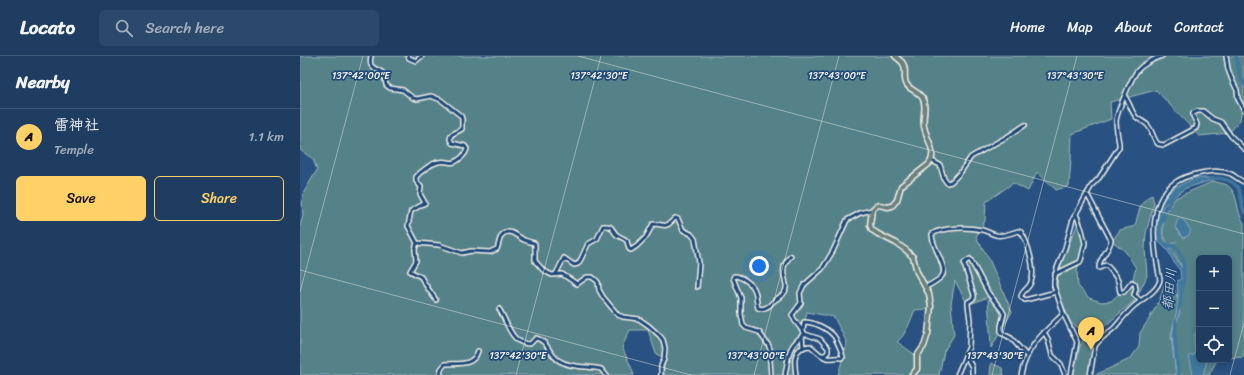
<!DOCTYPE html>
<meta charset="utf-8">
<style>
:root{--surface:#1f3d61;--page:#2c486a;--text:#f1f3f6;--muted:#a1aebd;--line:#3c5676;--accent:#ffd166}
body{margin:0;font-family:Sriracha,"Klee One",sans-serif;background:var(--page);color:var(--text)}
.controls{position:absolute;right:12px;bottom:12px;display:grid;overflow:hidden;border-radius:6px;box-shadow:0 2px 6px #0003}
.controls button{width:36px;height:36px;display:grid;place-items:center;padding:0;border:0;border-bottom:1px solid var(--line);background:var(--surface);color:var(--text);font:20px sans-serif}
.you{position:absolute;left:459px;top:210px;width:14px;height:14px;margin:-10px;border:3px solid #fff;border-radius:50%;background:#1a73e8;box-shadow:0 0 0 6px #1a73e833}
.badge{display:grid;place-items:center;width:26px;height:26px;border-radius:50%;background:var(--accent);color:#111;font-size:13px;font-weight:700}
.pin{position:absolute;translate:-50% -33px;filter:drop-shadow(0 1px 2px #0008)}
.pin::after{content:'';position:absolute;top:21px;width:14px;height:12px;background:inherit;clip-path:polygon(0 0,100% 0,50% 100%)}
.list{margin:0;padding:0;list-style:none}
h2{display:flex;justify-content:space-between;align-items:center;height:52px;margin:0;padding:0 16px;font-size:17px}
h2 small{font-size:13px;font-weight:400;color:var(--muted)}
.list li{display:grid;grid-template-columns:26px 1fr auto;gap:12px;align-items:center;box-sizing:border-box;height:56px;padding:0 16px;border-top:1px solid var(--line)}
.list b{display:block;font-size:15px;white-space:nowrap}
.list p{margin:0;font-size:13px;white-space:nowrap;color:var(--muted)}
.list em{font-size:13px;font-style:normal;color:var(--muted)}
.actions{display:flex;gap:8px;padding:12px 16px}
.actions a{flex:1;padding:9px 0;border:1px solid var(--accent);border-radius:6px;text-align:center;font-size:14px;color:var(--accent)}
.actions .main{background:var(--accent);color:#111}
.icon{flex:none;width:22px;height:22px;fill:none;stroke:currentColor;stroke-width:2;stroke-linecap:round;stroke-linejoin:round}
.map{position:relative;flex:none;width:944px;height:319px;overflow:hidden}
header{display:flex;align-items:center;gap:24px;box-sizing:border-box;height:56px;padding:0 20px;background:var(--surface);border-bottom:1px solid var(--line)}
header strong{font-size:19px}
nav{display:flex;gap:22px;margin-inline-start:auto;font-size:14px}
.search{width:280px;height:36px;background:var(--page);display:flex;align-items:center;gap:10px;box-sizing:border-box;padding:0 14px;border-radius:6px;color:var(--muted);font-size:15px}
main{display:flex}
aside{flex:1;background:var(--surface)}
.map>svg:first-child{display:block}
</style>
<header>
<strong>Locato</strong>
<div class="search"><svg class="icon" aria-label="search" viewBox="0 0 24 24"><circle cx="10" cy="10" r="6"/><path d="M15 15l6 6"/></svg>Search here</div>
<nav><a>Home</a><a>Map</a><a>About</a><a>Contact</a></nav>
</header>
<main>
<aside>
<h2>Nearby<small></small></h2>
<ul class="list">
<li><span class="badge">A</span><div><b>雷神社</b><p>Temple</p></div><em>1.1 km</em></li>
</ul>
<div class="actions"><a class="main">Save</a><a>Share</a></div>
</aside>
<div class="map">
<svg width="944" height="319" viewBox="0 0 944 319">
<rect width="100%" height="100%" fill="#295181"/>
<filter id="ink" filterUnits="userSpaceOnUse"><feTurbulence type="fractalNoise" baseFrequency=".025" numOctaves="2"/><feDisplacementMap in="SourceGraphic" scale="8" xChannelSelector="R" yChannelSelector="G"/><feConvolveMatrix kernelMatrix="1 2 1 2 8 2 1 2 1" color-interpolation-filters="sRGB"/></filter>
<g filter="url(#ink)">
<!-- green -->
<g fill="#558189" stroke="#a4b9b8">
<path d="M 0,0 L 944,0 L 944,54 L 942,50 L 940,64 L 929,77 L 899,80 L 856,34 L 810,46 L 811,63 L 772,78 L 771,104 L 769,130 L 756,134 L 737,116 L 728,135 L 713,127 L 686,146 L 685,165 L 676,181 L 689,203 L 712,256 L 691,292 L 688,241 L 668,249 L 655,225 L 651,248 L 654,279 L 644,295 L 639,319 L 614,319 L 619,311 L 620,297 L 627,289 L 633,254 L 626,253 L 615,254 C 610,265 606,279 597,286 L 617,300 L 615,312 L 608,319 L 538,319 L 547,287 L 534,261 L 507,256 L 494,308 L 496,319 L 364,319 L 364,308 L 363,301 L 356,298 L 348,274 L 330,274 L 322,291 L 332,313 L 334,319 L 0,319 L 0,170 L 3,160 L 2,145 L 4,136 L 17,114 L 13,103 L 0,94 Z"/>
<path d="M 914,125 C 918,127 923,127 927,129 C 940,138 935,155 944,167 L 944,301 L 929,302 L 929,202 L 899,202 L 899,304 L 917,304 L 909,319 L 880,319 L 876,296 L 875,274 L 880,254 L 882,231 L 883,213 L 863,179 L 863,162 L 875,142 Z"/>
<path d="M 852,139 L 854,147 L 846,177 L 845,192 L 847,220 L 836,243 L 798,276 L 785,276 L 771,267 L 757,234 L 758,217 L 765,198 L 781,160 L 785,187 L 777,215 L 778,230 L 789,242 L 801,246 L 811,245 L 832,226 L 836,212 L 825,195 L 812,185 L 820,174 L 835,170 C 838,159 840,143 852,139 Z"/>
<polygon points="866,225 873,231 878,243 877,255 871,279 876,319 797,319 797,318 830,303 839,291 840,277 849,263 859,245"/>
<polygon points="793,277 798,286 789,319 773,319 780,290 786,278"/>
<polygon points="691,307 702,312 704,319 690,319"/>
</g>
<!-- water -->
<g fill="#41789d" stroke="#89a8bb">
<polygon points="895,122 919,122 886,132 876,139 863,151 862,178 867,190 884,215 879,240 880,254 875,272 874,286 878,319 876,319 872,279 878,248 877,225 878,224 879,225 881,222 880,214 875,208 868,195 857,184 856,174 858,150 872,133"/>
<polygon points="878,163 883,163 891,175 888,180 883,182 875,171"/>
<polygon points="895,297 897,298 899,298 899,304 907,304 903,319 893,319 889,300 894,299"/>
</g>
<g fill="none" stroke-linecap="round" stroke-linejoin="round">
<!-- stream -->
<g stroke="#89a8bb" stroke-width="1">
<polyline points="870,189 877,185"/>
<path d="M 895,296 C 894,287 892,280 899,273"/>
</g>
<!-- river -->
<g stroke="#41789d" stroke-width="3.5">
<polyline points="936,0 940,20 944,28"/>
<path d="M 910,123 C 919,121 934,123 939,134 C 941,140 942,149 944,157"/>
<polyline points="862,166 865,155 873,140"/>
<polyline points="863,187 875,191 878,193 883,204 884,218 879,253"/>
<path d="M 876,265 C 874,283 876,301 879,319"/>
</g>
<!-- minor casing -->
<g stroke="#f4f1e8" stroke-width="6">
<g id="minor">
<path d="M 71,0 C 68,15 76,10 84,18 L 86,29 L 90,32 L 103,34 L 113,42 L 117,43 L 131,40 L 141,44 L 161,60 L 162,63 L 162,73 L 151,79 L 150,83 L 152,87 L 165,90 L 167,93 C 166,97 165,98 162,101 C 149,112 151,103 138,106 C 131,108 121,115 116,121 L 116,125 L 121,131 L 120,138 L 125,147 L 111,155 L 108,170 L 117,187 L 139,189 L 162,197 L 171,195 L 190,196 L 197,193 C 199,189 199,181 203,178 C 210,172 218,181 224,184 C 227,185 230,186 234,187 L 235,188 L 235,205 L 243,214 L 248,217 L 252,219 L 262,218 L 277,228 L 287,221 L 292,221 L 296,224 L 298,226 L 299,234 L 303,241 L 318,259 L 323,261 L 339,263 L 349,270 L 360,280 L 363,284 L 365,292 L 364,303 L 361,310 L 361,319"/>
<polyline points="108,0 109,2 116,5 122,0"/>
<polyline points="926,0 928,13 932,24 937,34 938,43 944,54"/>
<path d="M 825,41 C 830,47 831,55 836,61 C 840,65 846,66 849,71 C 853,76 853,83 858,88 L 864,89 L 896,72 L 897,68 L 893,60 L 893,57 L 898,55 L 903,55 L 913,63 L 921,66 L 931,80 L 944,93"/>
<polyline points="632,105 640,109 644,123 647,127 651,126 660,117 671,101 710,79 725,69"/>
<path d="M 787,138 L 811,184 C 810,194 798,203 799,212 L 806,209 C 809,211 817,222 818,225 C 819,229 819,232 820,236 L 824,236 L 832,226 L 835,228 L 836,233 L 834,239 L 841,245"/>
<polyline points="117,187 115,193 116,205 110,215 121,221 125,228 136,244"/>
<path d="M 256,218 L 264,202 L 274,209 L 278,208 L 281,203 L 288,188 L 297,183 L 303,170 C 314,169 311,174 317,179 C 320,181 324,182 327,185 L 329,193 L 331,194 L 337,190 L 346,181 L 353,168 C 366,168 364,174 375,162 L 378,163 L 383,174 L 391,178 L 395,183 L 399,207 L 397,231"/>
<polyline points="755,218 780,206 781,204 785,187 782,174 776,158"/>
<path d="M 626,231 C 631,228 638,225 642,220 C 649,212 631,190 632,178 C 643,171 668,171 682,174 C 687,175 691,178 696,179 C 702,181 712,177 718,175 L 721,176 C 728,186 736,215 731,226 C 729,233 721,235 721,241 L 725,244 L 729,243 L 756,236"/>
<path d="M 199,253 C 208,266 210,288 230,288 L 236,282 C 248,285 249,298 258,304 C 270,312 287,310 301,313 L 306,319"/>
<polyline points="763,257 777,286 771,319"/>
<polyline points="744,276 748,283 752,299 761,308 765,319"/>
<polyline points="502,279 503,292"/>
<polyline points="522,299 525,299 528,296 528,292 520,283 505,278 495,265 492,259 501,247 500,237 504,229 522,213 533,195 547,164 560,157 572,154"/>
<polyline points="666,300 672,311 672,319"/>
<path d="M 140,319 L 141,313 L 145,308 C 158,307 173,311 178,295"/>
<path d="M 471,319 L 470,305 L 471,297 L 469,290 L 459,276 L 446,272 L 443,269 L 441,258 L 441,242 L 433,222 L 434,220 C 441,220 453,228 455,235 C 457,240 456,246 458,252 C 461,253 464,253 467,251 C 470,250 471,247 474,245 C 478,241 486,239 486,232 C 487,229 485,226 485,223 C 482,214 484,206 491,200"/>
<path d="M 485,319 C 489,299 487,290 505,278"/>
<path d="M 496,319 C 494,306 492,291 510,290 C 515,293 521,301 527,302 C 532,303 536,301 541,302 L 543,301 C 542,296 536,283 534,280 C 527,272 514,266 504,266 L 503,275"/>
<polyline points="657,319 669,291 670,264 668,249 668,246 674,242 674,239 664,208 665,206 670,203 689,238 702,254 704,258 701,270 701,277 711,282 726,299"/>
<path d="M 721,319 C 727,290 742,278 762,259 L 763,256 L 754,230 L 754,225 L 757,212 L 765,192 L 773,163 L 792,129 L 799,122 L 819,91 L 819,87 C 818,81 816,72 816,65 C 817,56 832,20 838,14 C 844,7 854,3 862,0"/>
<path d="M 790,319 L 795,290 C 800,282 809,277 815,271 C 821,264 827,256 834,250 C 842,243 857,236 860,224 C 853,187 843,132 892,119 C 905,116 917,113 931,118 C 935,120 939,124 944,126"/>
</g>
</g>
<!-- major casing -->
<g stroke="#f4f1e8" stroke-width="7">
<path id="major" d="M 595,0 C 597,2 600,4 602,6 C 608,13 602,22 607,29 C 611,35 619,35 623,43 C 627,51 622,61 624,70 C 626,83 638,96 629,108 L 601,130 L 597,144 L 592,150 L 588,151 L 579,149 L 576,150 L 572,154 L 570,169 L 572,174 L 578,178 L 596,187 L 606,194 L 613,201 L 617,216 L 629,238 L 631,250 L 628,278 L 624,290 L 617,300 L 617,313 L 612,319"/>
</g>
<!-- minor -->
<use href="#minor" stroke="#1f4a7a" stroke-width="3"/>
<!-- major -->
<use href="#major" stroke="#6a807c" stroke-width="4"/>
</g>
</g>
<!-- ticks -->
<path fill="none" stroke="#f4f1e8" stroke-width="1" stroke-opacity="0.45" d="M 278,0 L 944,178M 0,214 L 391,319M 0,236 L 63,0M 216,319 L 301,0M 454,319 L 539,0M 692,319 L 777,0M 930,319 L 944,267"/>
<g text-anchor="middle" stroke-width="3.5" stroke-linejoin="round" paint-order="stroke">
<!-- water labels -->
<g font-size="14" font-style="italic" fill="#d9dfdd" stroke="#1f4a7a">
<text transform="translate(869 233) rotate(-84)" y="5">都田川</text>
</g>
</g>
<g font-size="10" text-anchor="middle" fill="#f4f1e8" stroke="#1f4a7a" stroke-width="3.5" stroke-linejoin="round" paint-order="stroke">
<text x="61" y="23">137°42'00"E</text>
<text x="299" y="23">137°42'30"E</text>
<text x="537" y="23">137°43'00"E</text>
<text x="775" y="23">137°43'30"E</text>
<text x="218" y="303">137°42'30"E</text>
<text x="456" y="303">137°43'00"E</text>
<text x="695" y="303">137°43'30"E</text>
</g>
</svg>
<div class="controls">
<button>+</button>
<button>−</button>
<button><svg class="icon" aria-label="locate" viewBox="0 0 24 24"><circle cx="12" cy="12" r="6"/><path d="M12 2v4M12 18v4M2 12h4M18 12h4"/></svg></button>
</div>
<div class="you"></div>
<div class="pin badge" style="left:791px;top:294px">A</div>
</div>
</main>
